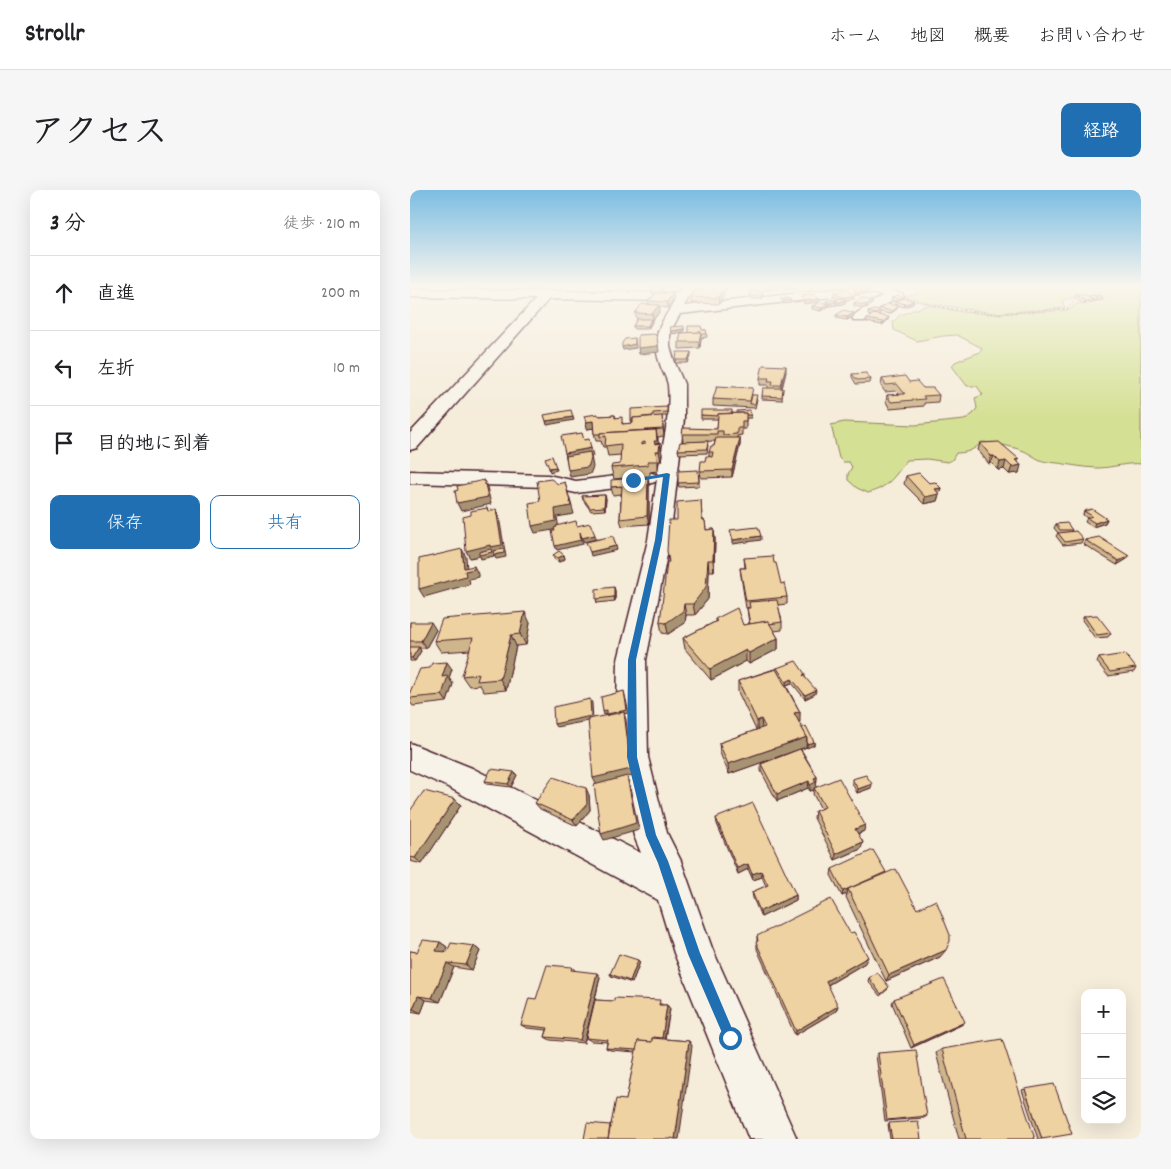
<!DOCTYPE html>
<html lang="ja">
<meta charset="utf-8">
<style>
:root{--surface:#fff;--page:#f6f6f6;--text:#202124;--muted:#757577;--line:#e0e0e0;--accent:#1f6fb2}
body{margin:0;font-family:Dekko,"Klee One",sans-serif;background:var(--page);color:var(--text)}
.controls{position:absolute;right:15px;bottom:15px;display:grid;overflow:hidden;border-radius:10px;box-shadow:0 5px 20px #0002}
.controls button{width:45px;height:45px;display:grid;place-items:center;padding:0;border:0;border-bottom:1px solid var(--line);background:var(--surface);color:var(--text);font:25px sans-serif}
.stop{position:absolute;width:15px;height:15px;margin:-11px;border:4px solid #1f6fb2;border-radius:50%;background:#fff}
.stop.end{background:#1f6fb2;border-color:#fff;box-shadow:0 1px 5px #0008}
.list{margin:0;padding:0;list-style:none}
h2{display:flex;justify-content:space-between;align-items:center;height:65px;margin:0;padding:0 20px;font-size:21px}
h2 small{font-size:16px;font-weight:400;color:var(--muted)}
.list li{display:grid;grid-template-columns:32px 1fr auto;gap:15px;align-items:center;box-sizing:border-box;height:75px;padding:0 20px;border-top:1px solid var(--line)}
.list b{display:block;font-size:19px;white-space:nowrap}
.list em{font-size:16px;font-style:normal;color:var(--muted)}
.actions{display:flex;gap:10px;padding:15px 20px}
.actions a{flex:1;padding:11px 0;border:1px solid var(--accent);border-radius:10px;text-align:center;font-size:18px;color:var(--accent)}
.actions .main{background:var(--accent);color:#fff}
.icon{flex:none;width:28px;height:28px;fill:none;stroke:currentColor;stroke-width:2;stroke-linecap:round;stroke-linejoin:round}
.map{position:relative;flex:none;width:731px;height:949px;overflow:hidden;border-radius:10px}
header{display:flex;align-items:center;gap:30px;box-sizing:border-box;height:70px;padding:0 25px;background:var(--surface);border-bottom:1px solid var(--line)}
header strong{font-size:24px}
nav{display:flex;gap:28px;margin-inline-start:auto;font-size:18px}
.intro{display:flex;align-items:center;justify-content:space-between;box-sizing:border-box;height:120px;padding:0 30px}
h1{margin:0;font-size:35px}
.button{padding:12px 22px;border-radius:10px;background:var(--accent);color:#fff;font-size:18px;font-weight:700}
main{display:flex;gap:30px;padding:0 30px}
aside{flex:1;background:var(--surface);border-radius:10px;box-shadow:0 5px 20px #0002}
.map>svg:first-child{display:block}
</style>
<header>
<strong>Strollr</strong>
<nav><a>ホーム</a><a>地図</a><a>概要</a><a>お問い合わせ</a></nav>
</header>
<div class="intro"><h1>アクセス</h1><a class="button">経路</a></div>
<main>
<aside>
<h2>3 分<small>徒歩 · 210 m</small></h2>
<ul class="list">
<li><svg class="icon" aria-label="ahead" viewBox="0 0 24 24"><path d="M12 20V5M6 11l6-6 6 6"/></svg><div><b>直進</b></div><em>200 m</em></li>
<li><svg class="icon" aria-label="left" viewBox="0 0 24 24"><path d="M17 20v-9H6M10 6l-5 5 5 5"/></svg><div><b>左折</b></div><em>10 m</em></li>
<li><svg class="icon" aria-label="arrive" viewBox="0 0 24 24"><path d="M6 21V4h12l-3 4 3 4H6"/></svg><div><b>目的地に到着</b></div></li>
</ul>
<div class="actions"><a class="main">保存</a><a>共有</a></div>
</aside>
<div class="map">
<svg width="731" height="949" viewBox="0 0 731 949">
<rect width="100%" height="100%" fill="#f5ecda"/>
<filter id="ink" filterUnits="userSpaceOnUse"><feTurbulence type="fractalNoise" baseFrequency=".02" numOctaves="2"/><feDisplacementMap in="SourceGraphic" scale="10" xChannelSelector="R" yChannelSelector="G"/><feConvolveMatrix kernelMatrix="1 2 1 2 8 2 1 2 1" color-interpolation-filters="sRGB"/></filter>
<g filter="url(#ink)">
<!-- green -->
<path fill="#d4e093" stroke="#8f805f" d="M 500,96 L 731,96 L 731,274 C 719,272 701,278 688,278 C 671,278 655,273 638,272 C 628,271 623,265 614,261 C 600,256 586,253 572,252 C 564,260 557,263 546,263 L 542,270 L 538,272 L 517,269 L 497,270 C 484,287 479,297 458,303 L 447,298 L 438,290 L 438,284 L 442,277 L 439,272 L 433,272 L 429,268 L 421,235 L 434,232 L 505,235 L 554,230 L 563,224 L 567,218 L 565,208 L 573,205 L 567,196 L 557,196 L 542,176 L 545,172 L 570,162 L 572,158 L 547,145 L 533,146 L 507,151 L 484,140 L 483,132 L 490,125 L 517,115 L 552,122 L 583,124 L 659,120 L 667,114 L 694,110 C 683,103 664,108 652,110 L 655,118 L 584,123 L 522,114 L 492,106 L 507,103 L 507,100 Z"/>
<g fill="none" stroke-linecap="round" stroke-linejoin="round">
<!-- minor casing -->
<g stroke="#4a1f2b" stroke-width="3">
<path id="minor" d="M 273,96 L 285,96 L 274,116 L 453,96 L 469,96 L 492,103 L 494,106 L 492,109 L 484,109 L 454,131 L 444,131 L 442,128 L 444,125 L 473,105 L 457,103 L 270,124 L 260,142 L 260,157 L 265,173 L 274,194 L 274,229 L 260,350 L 236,470 L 238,567 L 257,643 L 271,671 L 302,758 L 387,949 L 339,949 L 264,763 L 248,710 L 40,598 L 0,580 L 0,553 L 62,578 L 231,663 L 224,646 L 206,567 L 208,470 L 238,350 L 247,289 L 245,292 L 238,294 L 166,303 L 138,297 L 0,293 L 0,281 L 138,285 L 166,291 L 238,282 L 245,284 L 247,287 C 252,258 261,225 258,195 C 257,188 252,181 250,174 C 240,146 251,133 265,111 L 139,109 L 7,258 L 0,260 L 0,243 L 126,109 L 0,107 L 0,99 L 269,103 Z"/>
</g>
<!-- path -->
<polyline stroke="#4a1f2b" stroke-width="1" stroke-dasharray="2 2" stroke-linecap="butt" points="502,110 541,119 584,124 657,119 664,112"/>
<!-- minor -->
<use href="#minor" fill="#f7f3e8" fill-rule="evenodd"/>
</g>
<!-- wall -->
<g fill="#ceb58b" stroke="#4a1f2b">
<polygon points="240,96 268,96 268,97 249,98 252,98 253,101 252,103 263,103 264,109 258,118 249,117 250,121 243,130 241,130 242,132 238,139 224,139 223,136 227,130 225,123 239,115 238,111 245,104 242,104 242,101 243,99 241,99"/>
<polygon points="295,96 316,96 316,100 309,114 281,113 281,107 293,100"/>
<polygon points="354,96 379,96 378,100 362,99 361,100 354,100"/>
<rect x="379" y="96" width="7" height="3"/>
<polygon points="444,99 459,103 448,105 444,102"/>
<polygon points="353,101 352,109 340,109 340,106"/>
<polygon points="424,102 444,109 435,110 435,113 429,115 427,114 427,115 419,116 418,115 418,117 410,121 402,119 402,116 416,113 416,111 425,110 428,109 423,105"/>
<polygon points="666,105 683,110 682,113 674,114 665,108"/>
<polygon points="681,105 693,107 692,110 685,111 680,108"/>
<polygon points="482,107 493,107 493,109 503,114 494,117 484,114 485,111 481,110"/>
<polygon points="462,111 462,114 456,118 444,116 444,113"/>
<polygon points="488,116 487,119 480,124 470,122 470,124 468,125 478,130 472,135 456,132 457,129 461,126 458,125 458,122 469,121 469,118"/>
<polygon points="426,125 444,126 437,130 426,128"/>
<polygon points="292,140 296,140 297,147 291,148 290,158 269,159 269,152 278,143"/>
<polygon points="281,165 278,173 266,173 266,170"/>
<polygon points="376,182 372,198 373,198 372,210 352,209 352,206 358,198 358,195 350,195 350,188"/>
<polygon points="442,184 461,189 460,193 446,194 442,187"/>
<polygon points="472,189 499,192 513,198 529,205 528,212 514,213 514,216 480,219 476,212 477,205 489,204 486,201 475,202 471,196"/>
<polygon points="343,205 347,209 345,218 303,216 303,209"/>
<polygon points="257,217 258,226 252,226 254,246 248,247 248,253 252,264 251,271 248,271 248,281 240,282 240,286 204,289 201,278 210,274 211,265 198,266 196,257 193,257 191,251 186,251 183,238 177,239 190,226 205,225 206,228 214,234 222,233 221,230"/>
<polygon points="322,223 341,225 341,228 336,228 336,239 332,239 332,245 327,246 327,248 330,248 330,255 322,287 291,288 290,281 295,271 299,266 299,262 304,256 305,251 273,252 272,244 307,239 308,229 291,229 291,225"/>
<polygon points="570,253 609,269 608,272 609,283 599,284 594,279 588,280 581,273 579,274 568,260"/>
<polygon points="298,255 297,263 269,264 268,260"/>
<polygon points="289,284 289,296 269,297 268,293"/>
<polygon points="496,286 519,293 531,298 527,311 514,314 494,294"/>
<polygon points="239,294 239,334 212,336 210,329 211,304 203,305 201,297"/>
<polygon points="195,305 196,309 195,320 181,321 173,310 172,306"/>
<polygon points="291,310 292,329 295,331 296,340 304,339 305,350 304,381 299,381 298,409 285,425 276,425 275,433 258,444 252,443 250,432 259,372 267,330"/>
<polygon points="674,321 697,329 695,333 683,337 675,332 677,328 673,325"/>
<polygon points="646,334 662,340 661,341 673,349 671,353 653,355 646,346 648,343 644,338"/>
<polygon points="675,350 717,369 707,375 673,354"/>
<polygon points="143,365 154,365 155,369 149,372 144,369"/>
<polygon points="334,368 371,394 377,407 377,414 368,415 372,432 372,440 364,441 368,448 368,459 339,474 336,471 301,490 275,459 273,448 305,432 305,429 333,435 339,434 337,418 339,418 336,418 331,386 330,378 335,378"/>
<polygon points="204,397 205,401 205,411 187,413 186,409"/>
<polygon points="674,426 701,443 698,447 685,448 672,430"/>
<polygon points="0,432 26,440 16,458 9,458 11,461 5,471 0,471"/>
<polygon points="120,433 116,455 106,456 96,500 74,502 70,495 59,496 52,486 60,460 31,462 24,451"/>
<polygon points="689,468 726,478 724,482 698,486 687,472"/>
<polygon points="367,478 395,484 395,487 405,504 395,509 382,493 376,495 390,522 389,532 392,538 404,552 404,555 391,559 407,587 406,597 454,641 448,644 451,659 425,670 404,628 405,621 411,619 403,604 404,600 400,601 398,598 367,611 351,581 351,574 383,561 319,584 310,563 309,553 346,540 328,502 328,491"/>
<polygon points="42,479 39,488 43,494 37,512 3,516 0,512 0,502"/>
<polygon points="107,585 101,597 77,594 75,591"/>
<polygon points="442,589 461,598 447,603 442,593"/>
<polygon points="179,605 180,620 167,636 130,619 125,613"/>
<polygon points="51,615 12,674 0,671 0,621"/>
<polygon points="306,628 386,705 386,710 351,727 343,708 342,702 356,696 352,687 343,690 338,679 328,684 307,634"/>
<polygon points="422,679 476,682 475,683 530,767 476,791 436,707 437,704 432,706 421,685"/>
<polygon points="347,746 455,773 418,795 426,821 385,845 347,759"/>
<polygon points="30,752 37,757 35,762 37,762 64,756 70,761 62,780 44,777 30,812 16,810 11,823 0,821 0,761 7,762"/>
<polygon points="230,772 222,793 201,786 200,784"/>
<polygon points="162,777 166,781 190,787 185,810 252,814 252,815 257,815 260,819 255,849 279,851 282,856 200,935 216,910 226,862 200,860 196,858 197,852 181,851 176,848 184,812 174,853 140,850 135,847 137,840 117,838 111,835 126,809"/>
<polygon points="459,788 478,799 470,806 458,791"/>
<polygon points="484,809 555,832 551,835 501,858 482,813"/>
<polygon points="532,859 625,949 549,949 526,863"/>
<polygon points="468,863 517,926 514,928 475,931 466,865"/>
<polygon points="615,899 632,949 628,949 612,900"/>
<polygon points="479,933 511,949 480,949 478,934"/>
</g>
<!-- shaded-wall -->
<g fill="#a79371" stroke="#4a1f2b">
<polygon points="314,96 316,96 316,100 309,114 308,108"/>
<polygon points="460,100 459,103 448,105 448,102"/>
<polygon points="263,103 264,109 258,118 257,112"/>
<polygon points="444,106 444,109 431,110 431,107"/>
<polygon points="693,107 692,110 685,111 686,108"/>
<polygon points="409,109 409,112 394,114 394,111"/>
<polygon points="381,110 381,113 373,114 373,111"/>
<polygon points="436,110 435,113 429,115 429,112"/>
<polygon points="683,110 682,113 674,114 675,111"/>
<polygon points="462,111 462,114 456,118 456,115"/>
<polygon points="504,111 503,114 494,117 495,114"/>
<polygon points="427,112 427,115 419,116 419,113"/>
<polygon points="418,114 418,117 410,121 411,118"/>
<polygon points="249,115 250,121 243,130 242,124"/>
<polygon points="488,116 487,119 480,124 481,121"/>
<polygon points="444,123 444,126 437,130 437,127"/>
<polygon points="479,127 478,130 472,135 473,132"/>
<polygon points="241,129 242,132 238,139 238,136"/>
<polygon points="274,139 274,142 261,144 261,141"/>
<polygon points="291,142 291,149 290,158 289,152"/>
<polygon points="247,147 249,162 229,164 228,158"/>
<polygon points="225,148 226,158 213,160 212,157"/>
<polygon points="281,162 281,165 278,173 278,170"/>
<polygon points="376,176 376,182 371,202 371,195"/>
<polygon points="163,227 164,230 137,235 136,231"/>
<polygon points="183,231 184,238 177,239 176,232"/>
<polygon points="246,240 248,251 249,262 249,261 246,261 244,251"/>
<polygon points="330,248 330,255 322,287 322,280"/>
<polygon points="250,253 252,264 251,271 249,261"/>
<polygon points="181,258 183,266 181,266 183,277 180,284 160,287 155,263"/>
<polygon points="581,266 584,266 581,273 579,274"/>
<polygon points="609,269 606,276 611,275 609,283 599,284 605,270"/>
<polygon points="596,271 594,279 588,280 590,272"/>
<polygon points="146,277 147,280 140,282 139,278"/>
<polygon points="238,287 239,294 239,334 237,326"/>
<polygon points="74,290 77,297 81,314 51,321 47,313"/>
<polygon points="155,292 164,324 147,327 149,339 125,343 122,336 145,319"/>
<polygon points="531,298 527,311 514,314 515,307 525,299"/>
<polygon points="195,305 196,309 195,320 194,317"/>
<polygon points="86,319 89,327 96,367 86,369 84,365 84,366 71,369 70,366 60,368 56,361"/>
<polygon points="697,329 695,333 683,337 685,333"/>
<polygon points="304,339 305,350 304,381 303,370"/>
<polygon points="170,342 173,354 147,360 145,356"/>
<polygon points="185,345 186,349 174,352 172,348"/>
<polygon points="351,346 351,350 323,354 323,350"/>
<polygon points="206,356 207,360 181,366 180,362"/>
<polygon points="52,359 56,367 57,381 64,376 68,384 68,387 59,389 60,394 14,407 9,399 54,378"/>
<polygon points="154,365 155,369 149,372 148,368"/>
<polygon points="719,366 717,369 707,375 709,371"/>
<polygon points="298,370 299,381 298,409 285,425 283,414"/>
<polygon points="204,397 205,401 205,411 204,407"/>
<polygon points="274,414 276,425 275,433 258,444 256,433"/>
<polygon points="115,422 120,433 116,455 110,444"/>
<polygon points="21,432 26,440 16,458 11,451"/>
<polygon points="101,445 106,456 96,500 90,489"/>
<polygon points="368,448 368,459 339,474 339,463"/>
<polygon points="9,457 11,461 5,471 2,468"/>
<polygon points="336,460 336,471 301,490 300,479"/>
<polygon points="37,472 42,479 39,488 43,494 37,512 32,505 32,487"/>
<polygon points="382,489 382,493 376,495 376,492"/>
<polygon points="406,500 405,504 395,509 395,505"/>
<polygon points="214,501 219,523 214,524 216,529 223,586 217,587 219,593 229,640 194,650 191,644 186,594 183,588 199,528 197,524 194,525 193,521"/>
<polygon points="180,509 182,513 183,530 146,537 144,534"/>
<polygon points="390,522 390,532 384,534 384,523"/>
<polygon points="351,529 352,540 347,541 347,531"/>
<polygon points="397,547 396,557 319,584 318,574"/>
<polygon points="404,552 404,555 397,558 397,554"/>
<polygon points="104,582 107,585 101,597 98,594"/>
<polygon points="407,587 406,599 404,598 404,600 400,601 400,595 404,588"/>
<polygon points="399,591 398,598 367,611 367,604"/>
<polygon points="462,594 461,598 447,603 448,599"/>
<polygon points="176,598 179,605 180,620 167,636 163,630"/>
<polygon points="45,609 51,615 12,674 5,668"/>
<polygon points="455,635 454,641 444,645 445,639"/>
<polygon points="453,652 451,659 425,670 426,664"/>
<polygon points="338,674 338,679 328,684 327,678"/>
<polygon points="351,681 352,687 343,690 342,684"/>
<polygon points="438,699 437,704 432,706 433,701"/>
<polygon points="386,705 386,710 351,727 350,721"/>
<polygon points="30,752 37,757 33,766 26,761"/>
<polygon points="64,756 70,761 62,780 56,775"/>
<polygon points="536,760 530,767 476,791 479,785"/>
<polygon points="458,767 455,773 414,797 416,791"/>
<polygon points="228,770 230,772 222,793 220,791"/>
<polygon points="37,773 44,777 30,812 22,808"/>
<polygon points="187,783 190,787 174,853 170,850"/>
<polygon points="8,806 16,810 11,823 3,819"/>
<polygon points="257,815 260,819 254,851 252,848"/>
<polygon points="428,816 426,821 385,845 386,841"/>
<polygon points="555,832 551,835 501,858 504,855"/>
<polygon points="279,851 282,856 269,949 265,949"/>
</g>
<!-- building -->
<g fill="#efd2a2" stroke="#4a1f2b" fill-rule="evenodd">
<polygon points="295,96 314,96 308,108 281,107 284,101 293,100"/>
<polygon points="244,98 252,98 251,101 242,101"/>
<polygon points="456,98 460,100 448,102 444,99"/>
<polygon points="437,100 444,106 431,107 424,102"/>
<polygon points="341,101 353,101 352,106 340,106"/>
<polygon points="247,103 263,103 257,112 238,111"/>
<polygon points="404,104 409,109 394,111 391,106"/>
<polygon points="487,105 493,107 488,109 482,107"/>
<polygon points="666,105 674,105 683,110 675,111"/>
<polygon points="681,105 688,105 693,107 686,108"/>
<polygon points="378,108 381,110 373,111 370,109"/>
<polygon points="431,108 436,110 429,112 425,110"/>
<polygon points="452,108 462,111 456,115 444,113"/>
<polygon points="495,108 504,111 495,114 485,111"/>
<polygon points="423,110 427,112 419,113 416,111"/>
<polygon points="410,112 418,114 411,118 402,116"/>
<polygon points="232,114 249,115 242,124 225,123"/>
<polygon points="477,114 488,116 481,121 469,118"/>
<polygon points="434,120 444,123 437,127 426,125"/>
<polygon points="463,120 470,121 466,124 458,122"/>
<polygon points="463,124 479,127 473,132 457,129"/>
<polygon points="227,129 241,129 238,136 223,136"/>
<polygon points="274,136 274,139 261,141 260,137"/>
<polygon points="278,136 291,136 292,140 296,140 297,144 290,144 291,142 278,143"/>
<polygon points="291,142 289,152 269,152 271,143"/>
<polygon points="244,144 247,147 248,156 228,158 228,145"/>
<polygon points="225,148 225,154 212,157 212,153 215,149"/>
<polygon points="267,162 281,162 278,170 266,170"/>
<polygon points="353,175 376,176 371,195 362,195 363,191 358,191 359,188 350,188"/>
<polygon points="456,183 461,189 447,190 442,184"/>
<polygon points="495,186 499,192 507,191 513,198 523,198 529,205 513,206 515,209 481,212 477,205 495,204 487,194 476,195 472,189"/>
<polygon points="307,196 343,198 340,211 303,209"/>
<polygon points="353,198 373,198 372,207 352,206"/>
<polygon points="342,205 347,205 345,214 340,214"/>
<polygon points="257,217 257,222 243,223 243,226 223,228 223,230 221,230 221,219"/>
<polygon points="161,220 163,227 136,231 134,225"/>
<polygon points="291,220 322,220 322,223 308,224 308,226 291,225"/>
<polygon points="340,220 341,225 336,225 336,223 327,223 327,221"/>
<polygon points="336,223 336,231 332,231 332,238 327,238 327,244 313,245 313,241 307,241 307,244 272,244 273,238 307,239 308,224"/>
<polygon points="187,224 190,226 205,225 205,228 212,227 212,234 223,233 223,228 252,226 253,239 190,243 190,244 184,244 183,231 176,232 174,226"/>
<path d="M 246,240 L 247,251 L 244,251 L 245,254 L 250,253 L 249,261 L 246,261 L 247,271 L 238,271 L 238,275 L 201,278 L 202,275 L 210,274 L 211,254 L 195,256 L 196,246 L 190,247 L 190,243 ZM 235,252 L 235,254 L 231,255 L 231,253 Z"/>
<polygon points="172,243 174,250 179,249 181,258 155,263 151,246"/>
<polygon points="306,248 330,248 322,280 290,281 291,271 295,271 296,266 302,267 303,262 299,262 301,256 304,256"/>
<polygon points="298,251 297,259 268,260 270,252"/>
<polygon points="589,252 609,269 605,270 611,275 602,277 596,271 590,272 584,266 581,266 570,253"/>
<polygon points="180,262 181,269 178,277 158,280 156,266"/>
<polygon points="142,266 146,277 139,278 135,268"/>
<polygon points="288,280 289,292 268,293 268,281"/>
<polygon points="509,283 519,293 525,292 531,298 525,299 529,304 515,307 496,286"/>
<polygon points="238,287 237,326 210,329 212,296 201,297 201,290"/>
<polygon points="141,289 148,294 155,292 161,316 145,319 146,331 122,336 119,313 130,311 127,291"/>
<polygon points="74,290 78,307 47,313 45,301 48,300 47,296"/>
<polygon points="195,305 194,317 180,318 172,306"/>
<polygon points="291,310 292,329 295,331 296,340 304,339 303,370 298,370 296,397 283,414 274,414 273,421 256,433 250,432 257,372 259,372 257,361 259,330 267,330 267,312"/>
<polygon points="77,318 78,321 86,319 92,355 80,357 80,355 56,361 53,327 61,325 61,321"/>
<polygon points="682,319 697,329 685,333 677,328 682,326 674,321"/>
<polygon points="166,331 167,336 180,333 185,345 172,348 170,342 171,350 145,356 142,341 145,341 144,338 147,337 146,336"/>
<polygon points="657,333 662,340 650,340 646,334"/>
<polygon points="348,337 351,346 323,350 320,340"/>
<polygon points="666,341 673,349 655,352 648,343"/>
<polygon points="203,346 206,356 180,362 176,352"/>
<polygon points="689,347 719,366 709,371 675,350"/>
<polygon points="52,359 54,378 64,376 64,379 55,381 56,386 9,399 9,369"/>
<polygon points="81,359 82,362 69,365 69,362"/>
<polygon points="94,359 94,363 84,365 83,361"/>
<polygon points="149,361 154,365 148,368 143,365"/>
<polygon points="363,366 364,373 366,373 371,394 374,393 377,407 336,411 330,378 336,378 334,368"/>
<polygon points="204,397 204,407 186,409 186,399"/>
<polygon points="367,410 372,432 359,434 358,431 340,434 337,418 340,418 339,412"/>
<polygon points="327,418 333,435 358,431 368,448 339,463 336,460 300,479 273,448 307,431 305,429"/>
<polygon points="115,422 110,444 101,445 90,489 67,491 69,484 52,486 63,448 24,451 32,429"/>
<polygon points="687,425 701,443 687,445 674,426"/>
<polygon points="0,432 21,432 11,451 0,451"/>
<polygon points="0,457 9,457 2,468 0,468"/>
<polygon points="715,464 726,478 700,482 689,468"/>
<polygon points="386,471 395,484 393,485 406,500 395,505 382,489 376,492 367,478"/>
<polygon points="37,472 32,487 38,486 32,505 0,508 0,502 10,479 20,478 22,473"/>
<polygon points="366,479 390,522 384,523 397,547 318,574 309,553 355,537 351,529 347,531 328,491"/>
<polygon points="214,501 217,520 197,524 197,520 193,521 191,507"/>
<polygon points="180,509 181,526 144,534 143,517"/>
<polygon points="214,522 221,579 183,588 178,529"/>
<polygon points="396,536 404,552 397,554 397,547 392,538"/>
<polygon points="390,559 407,587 404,588 406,592 400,595 399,591 367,604 351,574"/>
<polygon points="81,579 104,582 98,594 75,591"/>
<polygon points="456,585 462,594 448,599 442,589"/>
<polygon points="217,586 226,633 191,644 184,595"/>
<polygon points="143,587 176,598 177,614 163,630 125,613"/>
<polygon points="429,588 455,635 445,639 453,652 426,664 405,621 415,617 404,598"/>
<polygon points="14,601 45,609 5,668 0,667 0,621"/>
<polygon points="343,613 386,705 350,721 342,702 358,695 351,681 342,684 338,674 327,678 306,628"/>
<polygon points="463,660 476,682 433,701 422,679"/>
<polygon points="486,679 507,719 526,710 540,745 540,751 536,760 479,785 438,699"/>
<polygon points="421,709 440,743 444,742 458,767 416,791 428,816 386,841 346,752 348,751 347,746"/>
<polygon points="13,750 30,752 26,761 37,762 41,753 64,756 56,775 37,773 22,808 8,806 3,819 0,819 0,761 7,762"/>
<polygon points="209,764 228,770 220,791 200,784"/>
<polygon points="137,775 162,777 161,780 187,783 170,850 135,847 138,838 111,835 119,808 126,809"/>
<polygon points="467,782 479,797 471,804 459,788"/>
<polygon points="534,789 555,832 504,855 484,809"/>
<polygon points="204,808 250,810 249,815 257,815 252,848 244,847 244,848 242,848 242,852 228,851 227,860 196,858 198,850 176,848 185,810 204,811"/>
<polygon points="242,848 279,851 265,949 261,948 261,949 198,949 206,909 216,910 228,851 242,852"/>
<polygon points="592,849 625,949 556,949 532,859"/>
<polygon points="506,860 517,926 477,930 468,863"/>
<polygon points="644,894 662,944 632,949 615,899"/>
<polygon points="508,931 511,949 482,949 479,933"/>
<polygon points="177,933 200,935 198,949 174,949"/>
</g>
</g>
<!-- sky -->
<linearGradient id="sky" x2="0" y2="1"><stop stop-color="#7cbde2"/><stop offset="0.42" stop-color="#faf6ee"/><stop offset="1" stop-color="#faf6ee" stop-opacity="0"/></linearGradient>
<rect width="731" height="229" fill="url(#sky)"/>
<!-- route -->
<polygon fill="#1f6fb2" points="257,283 260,284 252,350 226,470 227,567 246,645 258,671 290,763 326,848 325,852 320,854 316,852 278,764 248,673 236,646 217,567 218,470 245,350 253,287 223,292 220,290"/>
</svg>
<div class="controls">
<button>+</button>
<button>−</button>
<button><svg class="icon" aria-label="layers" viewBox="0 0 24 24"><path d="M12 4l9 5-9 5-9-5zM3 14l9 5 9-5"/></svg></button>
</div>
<div class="stop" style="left:320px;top:848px"></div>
<div class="stop end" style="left:223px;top:290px"></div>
</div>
</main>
